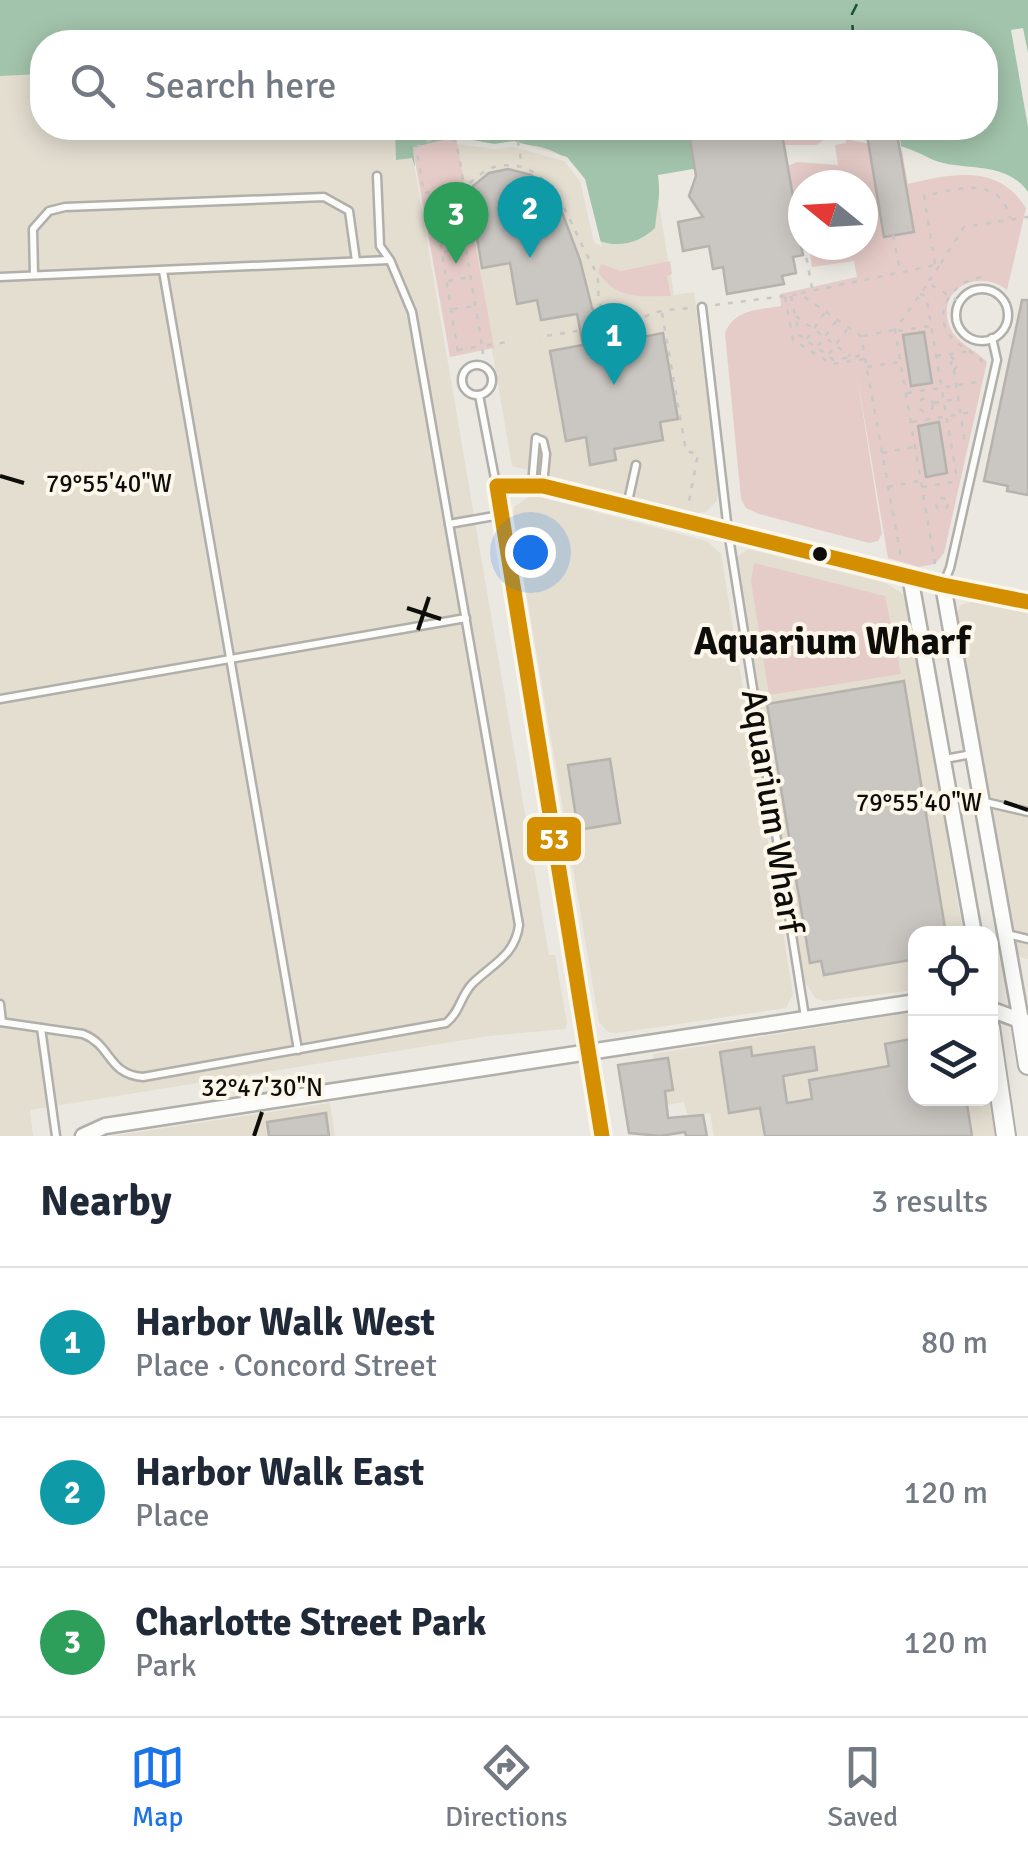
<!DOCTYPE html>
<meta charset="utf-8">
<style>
:root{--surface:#fff;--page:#f6f6f7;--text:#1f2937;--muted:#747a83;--line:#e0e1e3;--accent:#1a73e8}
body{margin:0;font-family:Signika,sans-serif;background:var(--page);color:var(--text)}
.controls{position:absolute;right:30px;bottom:30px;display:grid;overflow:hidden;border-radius:20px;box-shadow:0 5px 25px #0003}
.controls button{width:90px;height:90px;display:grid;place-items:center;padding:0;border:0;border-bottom:2px solid var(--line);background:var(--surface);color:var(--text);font:50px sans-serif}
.compass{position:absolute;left:788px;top:170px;width:90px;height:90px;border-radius:50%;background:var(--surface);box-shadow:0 5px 25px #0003;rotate:288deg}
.you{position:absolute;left:530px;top:552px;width:35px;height:35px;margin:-25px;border:8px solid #fff;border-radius:50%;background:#1a73e8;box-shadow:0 0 0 15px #1a73e833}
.badge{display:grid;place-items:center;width:65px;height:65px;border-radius:50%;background:var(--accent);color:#fff;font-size:32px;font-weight:700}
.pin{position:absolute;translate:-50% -82px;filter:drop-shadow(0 2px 5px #0008)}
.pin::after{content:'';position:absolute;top:52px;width:35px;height:30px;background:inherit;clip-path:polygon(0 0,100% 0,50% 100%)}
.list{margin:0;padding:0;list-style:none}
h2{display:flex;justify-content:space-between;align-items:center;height:130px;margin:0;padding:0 40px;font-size:42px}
h2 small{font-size:32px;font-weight:400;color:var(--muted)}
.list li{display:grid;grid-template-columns:65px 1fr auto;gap:30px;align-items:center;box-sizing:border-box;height:150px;padding:0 40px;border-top:2px solid var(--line)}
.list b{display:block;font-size:38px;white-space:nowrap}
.list p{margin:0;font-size:32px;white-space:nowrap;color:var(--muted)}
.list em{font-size:32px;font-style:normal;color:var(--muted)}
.icon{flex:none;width:55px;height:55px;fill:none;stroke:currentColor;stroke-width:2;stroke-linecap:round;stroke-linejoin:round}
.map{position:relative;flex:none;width:1028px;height:1136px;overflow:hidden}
.search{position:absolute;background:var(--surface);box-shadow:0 5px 25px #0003;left:30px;right:30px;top:30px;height:110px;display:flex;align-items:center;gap:25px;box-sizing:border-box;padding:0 35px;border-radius:40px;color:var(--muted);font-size:38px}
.sheet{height:580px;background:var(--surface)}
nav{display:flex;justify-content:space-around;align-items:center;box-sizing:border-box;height:140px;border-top:2px solid var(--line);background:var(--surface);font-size:28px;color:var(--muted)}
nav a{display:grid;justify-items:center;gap:5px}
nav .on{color:var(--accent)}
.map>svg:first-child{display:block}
</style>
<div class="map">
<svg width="1028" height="1136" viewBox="0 0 1028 1136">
<rect width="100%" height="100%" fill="#eae8e1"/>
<!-- built -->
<g fill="#e3ded0">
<polygon points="42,74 42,128 395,128 397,160 413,158 549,955 555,955 567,1023 565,1029 489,1036 30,1110 33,1136 0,1136 0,76"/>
<polygon points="454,128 646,128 674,295 694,292 718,489 717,501 706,512 696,513 512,466"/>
<polygon points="532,495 707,541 721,554 793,994 786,1008 617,1033 608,1032 599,1022 513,514 514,507"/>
<polygon points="748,549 886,583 906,596 963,933 916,934 915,990 825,1001 816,999 805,982 737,557"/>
<polygon points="974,601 1028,613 1028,959 1014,956 956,615 961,605"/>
<polygon points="915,1012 916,1098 990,1098 991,1094 998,1136 714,1136 710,1113 688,1117 684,1102 660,1106 653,1054"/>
<polygon points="330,1103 335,1136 112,1136"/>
</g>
<!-- green -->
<g fill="#e6ccc8">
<path d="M 781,128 L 898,128 L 908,184 C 953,173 999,164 1026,208 L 1007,290 C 981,268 936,287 949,325 C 955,343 975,349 987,362 L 944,553 L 935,564 L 919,567 L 888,558 L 856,369 L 882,534 L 878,541 L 869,543 L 759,514 L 746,508 L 741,499 L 725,333 C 735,309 758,310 781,306 L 780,294 L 857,277 L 854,261 L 812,267 L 809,245 L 863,245 L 863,185 L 803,185 L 803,206 L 795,208 L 788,166 L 797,162 L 838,165 L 835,145 L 846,143 L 845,134 L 832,135 L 816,145 L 784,145 Z"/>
<polygon points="456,137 494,348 450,357 412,144"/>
<path d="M 670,261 L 672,274 L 667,276 L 671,296 C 641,296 617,301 598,272 L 601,264 L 621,271 Z"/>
<polygon points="754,563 885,596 901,674 769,695 751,581"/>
</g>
<!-- water -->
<g fill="#a3c4ac">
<path d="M 0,0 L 1028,0 L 1028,192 C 1003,157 958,174 927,157 C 897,141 858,135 824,128 L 986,128 L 986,42 L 42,42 L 42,74 L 0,76 Z"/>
<path d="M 395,128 L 704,128 L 699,128 L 705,167 L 658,175 C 661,198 657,206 655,228 C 639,243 620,248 599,241 C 586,171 575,141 497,144 C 485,144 472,138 459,138 C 444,139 428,144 413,147 L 415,167 L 412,158 L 396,160 Z"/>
</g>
<!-- pier -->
<g fill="#eae8e1">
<polygon points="1023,28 1028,53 1028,127 1011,30"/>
<polygon points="919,33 920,42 794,41"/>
<polygon points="844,128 898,128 902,151 846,139"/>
<polygon points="458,138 494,144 514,141 567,157 585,179 602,247 594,242 580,181 564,161 514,147 494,149 457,144"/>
</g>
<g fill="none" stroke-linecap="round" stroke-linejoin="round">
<!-- ferry -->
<polyline stroke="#1a5234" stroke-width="2.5" stroke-dasharray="12 10" stroke-linecap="butt" points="853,37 852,14 859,0"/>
</g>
<!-- building -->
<g fill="#cac6c2" stroke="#b6b3ae" stroke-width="2.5">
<polygon points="688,128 781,128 795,208 799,207 803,225 797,225 803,255 793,257 796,273 782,276 784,284 727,294 723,267 713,269 709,246 683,251 678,222 703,217 689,196 696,176"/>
<polygon points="896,128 914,232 884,237 866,129"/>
<polygon points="508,169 531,175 554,191 580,260 592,308 601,321 617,331 637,332 638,338 663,333 678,419 660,422 663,440 614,449 616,460 590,465 586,437 566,441 550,351 583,345 577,314 541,320 537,300 517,304 510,263 482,268 471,200 475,199 473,186 489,173"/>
<polygon points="1022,300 1028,300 1028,495 1007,491 1008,486 984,481"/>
<polygon points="924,332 932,383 911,386 903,335"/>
<polygon points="939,422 947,473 926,477 918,426"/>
<polygon points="904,681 946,934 916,934 916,959 824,975 821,961 810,963 767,704"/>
<polygon points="610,759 620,823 578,830 568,765"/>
<polygon points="916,1038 916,1098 966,1098 972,1136 765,1136 760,1108 729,1113 720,1052 751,1047 752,1056 814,1047 817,1070 783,1076 787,1103 812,1099 809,1080 889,1066 885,1044"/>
<polygon points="668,1058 673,1090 665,1091 668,1118 703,1115 707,1136 686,1136 685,1132 660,1136 629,1133 618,1065"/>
<polygon points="326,1113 329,1136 269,1136 267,1122"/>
</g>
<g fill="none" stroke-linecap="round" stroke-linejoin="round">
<!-- service casing -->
<g stroke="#b1afaa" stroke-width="11">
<g id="service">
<polyline points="163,271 298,1050"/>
<polyline points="34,275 33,229 49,211 65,207 324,197 349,211 356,261"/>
<polyline points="0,277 389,260"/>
<circle cx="982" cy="315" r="26"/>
<polyline points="702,307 728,531 805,1017"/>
<circle cx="477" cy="380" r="15"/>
<polyline points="479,395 496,484"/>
<polyline points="532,485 536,438 543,441 546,454 543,485"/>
<polyline points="627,506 636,465"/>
<polyline points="449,524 500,515"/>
<polyline points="943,585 950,568 997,360 992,338"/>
<polyline points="0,699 466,618"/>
<polyline points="945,759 972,754"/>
<polyline points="985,802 1028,812"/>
<polyline points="1007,934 1028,939"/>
<polyline points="0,1004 2,1022"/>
<path d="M 0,1022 L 83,1034 C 112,1045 107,1074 143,1077 L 446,1023 C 460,1012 460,997 472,984 C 492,964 515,956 519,925 L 412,312 L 390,260 L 380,246 L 377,176"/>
<polyline points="41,1028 56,1136"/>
</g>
</g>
<!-- minor casing -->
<g stroke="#b1afaa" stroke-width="19">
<g id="minor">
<polyline points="910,576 974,934"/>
<polyline points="943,585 1021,1021"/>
<polyline points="990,1009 1027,1023"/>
<polyline points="83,1136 105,1126 916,1002"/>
<polyline points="602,1136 497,486 543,486 943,585 1028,602"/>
</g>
</g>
<!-- tertiary casing -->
<g stroke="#b1afaa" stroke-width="22">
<g id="tertiary">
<polyline points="1021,1021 1028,1065"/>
<polyline points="990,1027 1006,1136"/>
</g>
</g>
<!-- path -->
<g stroke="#c8c8c6" stroke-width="2.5" stroke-dasharray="5 8" stroke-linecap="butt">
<polyline points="516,128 522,167"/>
<path d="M 458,188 C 474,185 480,169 498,166 C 547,158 565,210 582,245 C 586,255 597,270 598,281 C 599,297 596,303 608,316 L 602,327 L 539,337"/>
<polyline points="430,192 424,193 416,147 438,136 456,141 464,185"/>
<polyline points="439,222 461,218"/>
<polyline points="800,225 803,238"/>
<polyline points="893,235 900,271"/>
<polyline points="804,245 812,288"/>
<polyline points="444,252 465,249"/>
<path d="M 935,264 L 924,196 C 957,189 999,174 1010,218"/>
<polyline points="448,281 470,277"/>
<polyline points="929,281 941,263"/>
<polyline points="801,293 936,265 941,263 964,227 1028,217"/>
<polyline points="920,294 926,296 957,479"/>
<polyline points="791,296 799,335 834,360 863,355"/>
<polyline points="785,297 793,340 832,364 864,359"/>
<polyline points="715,305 800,294 861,336 901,558"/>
<polyline points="453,309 474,306"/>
<polyline points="662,313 686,451 698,454 688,507"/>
<path d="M 608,316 C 633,330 636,318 657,312 C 668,309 681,309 692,308"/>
<polyline points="796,316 850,356"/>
<polyline points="898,331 930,326"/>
<polyline points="863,336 894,330"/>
<polyline points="807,339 825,312"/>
<polyline points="818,346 837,320"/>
<path d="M 458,350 L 482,346 L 456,188 L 433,192 C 441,248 450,303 459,359"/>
<polyline points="483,354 482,346 507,342"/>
<polyline points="829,354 848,328"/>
<polyline points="936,356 971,351"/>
<polyline points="951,356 958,365 954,370 949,367 952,361"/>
<path d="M 983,362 C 974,352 961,348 952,338 C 929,311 955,278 985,277"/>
<polyline points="867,367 899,362"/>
<polyline points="954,370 965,444"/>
<polyline points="907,393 978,382"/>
<circle cx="926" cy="405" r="7"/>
<polyline points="934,403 956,399"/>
<polyline points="912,422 973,412"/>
<polyline points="882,453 913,447"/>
<polyline points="888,487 918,481"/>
<polyline points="922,487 958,481"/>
<circle cx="942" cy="504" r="6"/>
<polyline points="935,564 895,330 928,283 960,302"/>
</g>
<!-- service -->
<use href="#service" stroke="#fcfcfa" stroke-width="6"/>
<!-- minor -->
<use href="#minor" stroke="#fcfcfa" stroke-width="14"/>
<!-- tertiary -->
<use href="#tertiary" stroke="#fcfcfa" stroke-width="18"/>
<!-- bus-1 casing -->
<g stroke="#fcf7ea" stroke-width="22">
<polyline id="bus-1" points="602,1136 497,486 543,486 943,585 1028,602"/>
</g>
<!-- bus-1 -->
<use href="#bus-1" stroke="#d48f01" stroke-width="15"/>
</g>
<!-- ticks -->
<path fill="none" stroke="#0e0d09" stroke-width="4" d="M 0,476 L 24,483M 407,608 L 441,619M 418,630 L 429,597M 1004,802 L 1028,810M 254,1136 L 262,1112"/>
<!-- markers -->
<circle fill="#0e0d09" stroke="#fcf7ea" stroke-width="4" cx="820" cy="554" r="9"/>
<g text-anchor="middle" stroke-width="8" stroke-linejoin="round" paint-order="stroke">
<!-- street labels -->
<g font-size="35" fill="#0e0d09" stroke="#fcf7ea">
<text transform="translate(773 811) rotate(81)" y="12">Aquarium Wharf</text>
</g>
<!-- neighbourhood labels -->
<g font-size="38" font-weight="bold" fill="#0e0d09" stroke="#fcf7ea">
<text x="832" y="654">Aquarium Wharf</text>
</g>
</g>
<g font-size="25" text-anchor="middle" fill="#0e0d09" stroke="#fcf7ea" stroke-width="8" stroke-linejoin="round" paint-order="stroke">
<text x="109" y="492">79°55'40"W</text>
<text x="919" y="811">79°55'40"W</text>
<text x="262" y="1096">32°47'30"N</text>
</g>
<rect stroke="#fcf7ea" stroke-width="4" x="525" y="815" width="58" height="48" rx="10" fill="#d48f01"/>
<g font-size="28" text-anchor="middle" font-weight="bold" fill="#fff">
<text x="554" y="849">53</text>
</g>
</svg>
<div class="controls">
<button><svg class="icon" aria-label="locate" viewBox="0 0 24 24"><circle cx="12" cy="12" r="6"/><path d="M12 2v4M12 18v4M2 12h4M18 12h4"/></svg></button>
<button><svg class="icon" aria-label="layers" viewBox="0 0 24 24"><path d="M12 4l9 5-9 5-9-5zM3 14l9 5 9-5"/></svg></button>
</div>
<svg class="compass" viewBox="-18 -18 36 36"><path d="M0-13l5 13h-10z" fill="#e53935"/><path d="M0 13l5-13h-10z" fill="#747a83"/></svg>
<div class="you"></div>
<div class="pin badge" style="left:614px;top:385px;background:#0f9aa8">1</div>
<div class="pin badge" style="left:530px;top:258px;background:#0f9aa8">2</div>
<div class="pin badge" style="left:456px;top:264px;background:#2e9e5b">3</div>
<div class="search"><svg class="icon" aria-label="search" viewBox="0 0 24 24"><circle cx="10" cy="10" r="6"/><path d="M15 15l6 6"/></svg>Search here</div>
</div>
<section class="sheet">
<h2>Nearby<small>3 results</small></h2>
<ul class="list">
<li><span class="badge" style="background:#0f9aa8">1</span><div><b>Harbor Walk West</b><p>Place · Concord Street</p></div><em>80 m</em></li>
<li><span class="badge" style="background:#0f9aa8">2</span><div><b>Harbor Walk East</b><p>Place</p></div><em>120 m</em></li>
<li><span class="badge" style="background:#2e9e5b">3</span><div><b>Charlotte Street Park</b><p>Park</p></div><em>120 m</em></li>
</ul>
</section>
<nav>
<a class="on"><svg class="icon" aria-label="map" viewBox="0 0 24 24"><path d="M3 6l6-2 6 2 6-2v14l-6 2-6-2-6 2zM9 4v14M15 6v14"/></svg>Map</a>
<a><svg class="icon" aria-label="directions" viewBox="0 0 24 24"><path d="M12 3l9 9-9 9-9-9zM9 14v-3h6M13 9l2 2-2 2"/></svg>Directions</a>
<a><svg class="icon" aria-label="saved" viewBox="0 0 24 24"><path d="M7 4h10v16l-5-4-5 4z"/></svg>Saved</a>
</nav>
